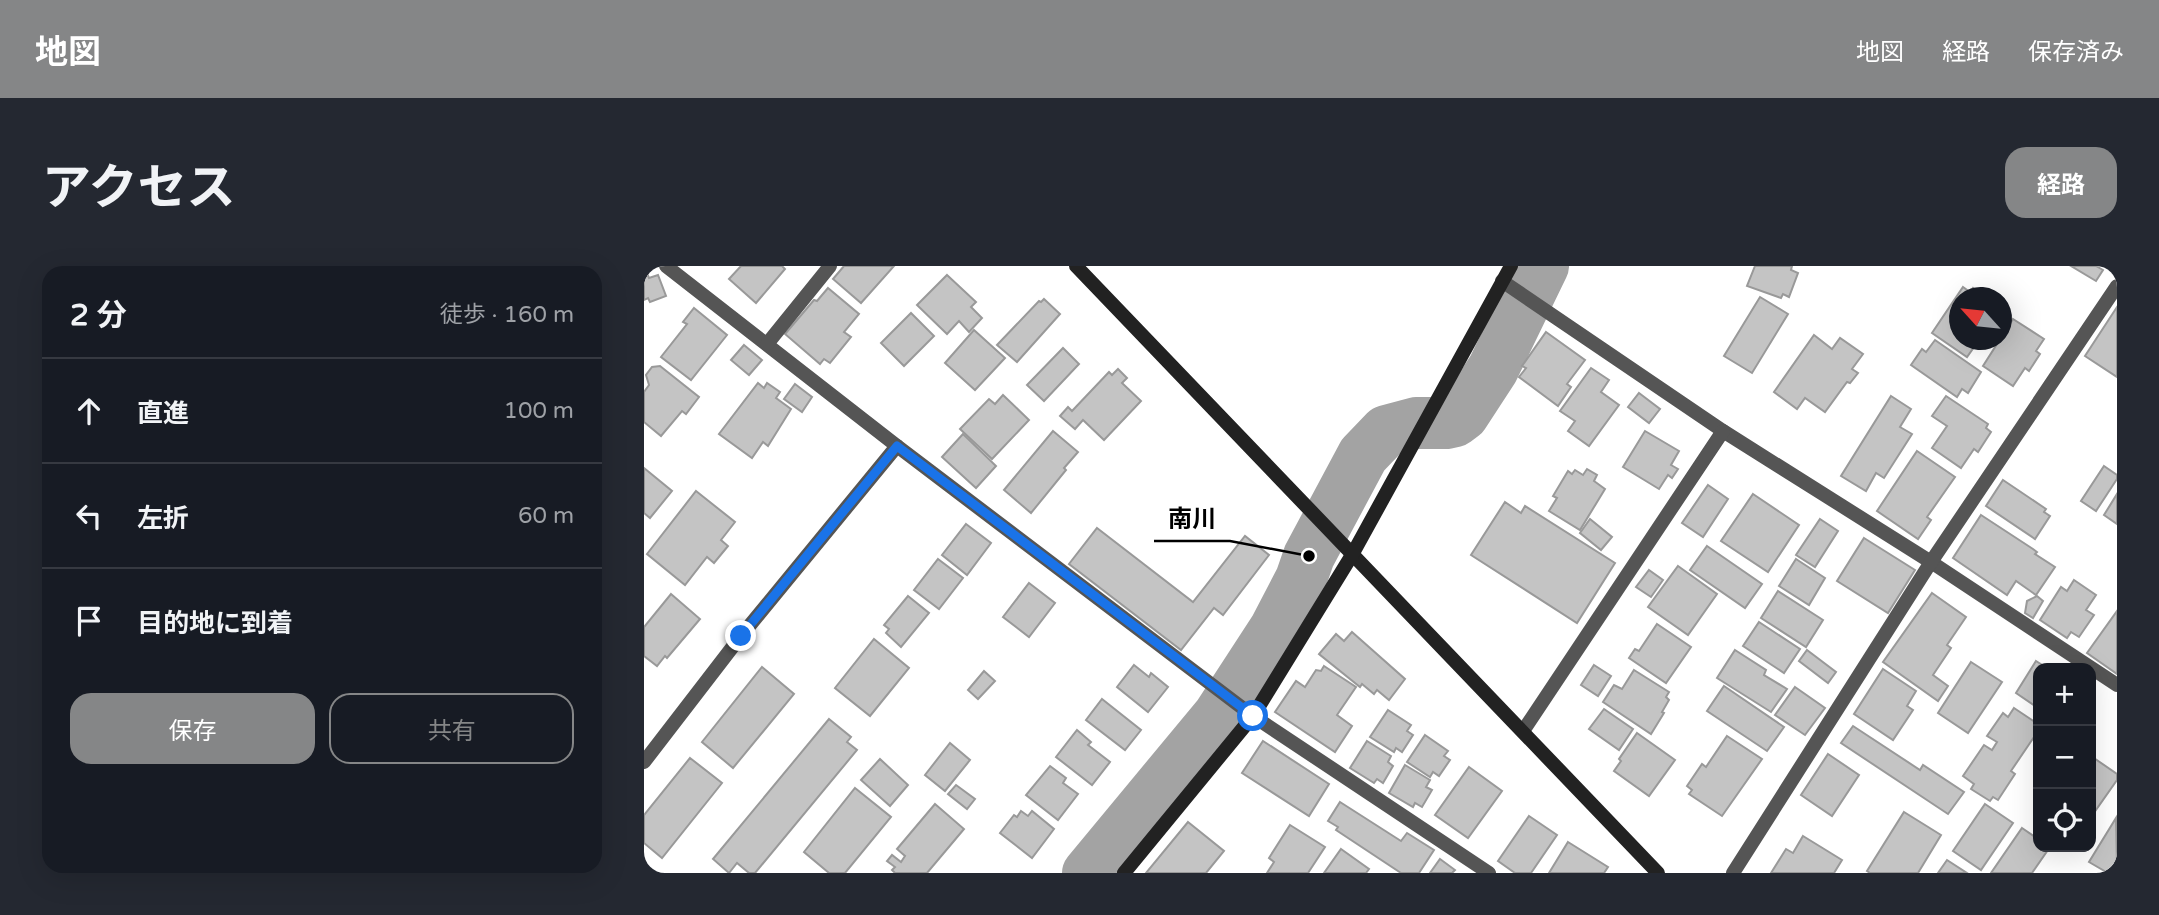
<!DOCTYPE html>
<html lang="ja">
<meta charset="utf-8">
<style>
:root{--surface:#171b24;--page:#242831;--text:#f1f3f6;--muted:#9ea1a6;--line:#363941;--accent:#858687}
body{margin:0;font-family:"Varela Round","Noto Sans JP",sans-serif;background:var(--page);color:var(--text)}
.controls{position:absolute;right:21px;bottom:21px;display:grid;overflow:hidden;border-radius:14px;box-shadow:0 7px 28px #0002}
.controls button{width:63px;height:63px;display:grid;place-items:center;padding:0;border:0;border-bottom:2px solid var(--line);background:var(--surface);color:var(--text);font:35px sans-serif}
.compass{position:absolute;left:1305px;top:21px;width:63px;height:63px;border-radius:50%;background:var(--surface);box-shadow:0 7px 28px #0002;rotate:297deg}
.stop{position:absolute;width:21px;height:21px;margin:-16px;border:5px solid #1a73e8;border-radius:50%;background:#fff}
.stop.end{background:#1a73e8;border-color:#fff;box-shadow:0 2px 7px #0008}
.list{margin:0;padding:0;list-style:none}
h2{display:flex;justify-content:space-between;align-items:center;height:91px;margin:0;padding:0 28px;font-size:30px}
h2 small{font-size:23px;font-weight:400;color:var(--muted)}
.list li{display:grid;grid-template-columns:46px 1fr auto;gap:21px;align-items:center;box-sizing:border-box;height:105px;padding:0 28px;border-top:2px solid var(--line)}
.list b{display:block;font-size:26px;white-space:nowrap}
.list em{font-size:23px;font-style:normal;color:var(--muted)}
.actions{display:flex;gap:14px;padding:21px 28px}
.actions a{flex:1;padding:16px 0;border:2px solid var(--accent);border-radius:21px;text-align:center;font-size:24px;color:var(--accent)}
.actions .main{background:var(--accent);color:#fff}
.icon{flex:none;width:38px;height:38px;fill:none;stroke:currentColor;stroke-width:2;stroke-linecap:round;stroke-linejoin:round}
.map{position:relative;flex:none;width:1473px;height:607px;overflow:hidden;border-radius:21px}
header{display:flex;align-items:center;gap:42px;box-sizing:border-box;height:98px;padding:0 35px;background:var(--accent);color:#fff}
header strong{font-size:33px}
nav{display:flex;gap:38px;margin-inline-start:auto;font-size:24px}
.intro{display:flex;align-items:center;justify-content:space-between;box-sizing:border-box;height:168px;padding:0 42px}
h1{margin:0;font-size:49px}
.button{padding:18px 32px;border-radius:21px;background:var(--accent);color:#fff;font-size:24px;font-weight:700}
main{display:flex;gap:42px;padding:0 42px}
aside{flex:1;background:var(--surface);border-radius:21px;box-shadow:0 7px 28px #0002}
.map>svg:first-child{display:block}
</style>
<header>
<strong>地図</strong>
<nav><a>地図</a><a>経路</a><a>保存済み</a></nav>
</header>
<div class="intro"><h1>アクセス</h1><a class="button">経路</a></div>
<main>
<aside>
<h2>2 分<small>徒歩 · 160 m</small></h2>
<ul class="list">
<li><svg class="icon" aria-label="ahead" viewBox="0 0 24 24"><path d="M12 20V5M6 11l6-6 6 6"/></svg><div><b>直進</b></div><em>100 m</em></li>
<li><svg class="icon" aria-label="left" viewBox="0 0 24 24"><path d="M17 20v-9H6M10 6l-5 5 5 5"/></svg><div><b>左折</b></div><em>60 m</em></li>
<li><svg class="icon" aria-label="arrive" viewBox="0 0 24 24"><path d="M6 21V4h12l-3 4 3 4H6"/></svg><div><b>目的地に到着</b></div></li>
</ul>
<div class="actions"><a class="main">保存</a><a>共有</a></div>
</aside>
<div class="map">
<svg width="1473" height="607" viewBox="0 0 1473 607">
<rect width="100%" height="100%" fill="#fff"/>
<g fill="none" stroke-linecap="round" stroke-linejoin="round">
<!-- river -->
<polyline stroke="#a3a3a3" stroke-width="52" points="444,607 575,449 631,363 657,313 665,290 719,189 742,165 772,157 802,157 811,155 819,149 849,103 899,0"/>
</g>
<!-- building -->
<g fill="#c4c4c4" stroke="#999" stroke-width="2">
<polygon points="0,0 5,12 14,9 22,30 6,36 4,32 0,34"/>
<polygon points="97,0 138,0 141,3 112,37 85,13"/>
<polygon points="200,0 250,0 217,37 189,13"/>
<polygon points="1111,0 1148,0 1147,4 1154,7 1145,31 1139,28 1137,32 1103,20"/>
<polygon points="1427,0 1452,0 1459,4 1452,15"/>
<polygon points="303,9 332,36 327,41 338,52 325,66 315,55 303,68 273,39"/>
<polygon points="1319,21 1326,26 1329,22 1343,32 1316,32 1316,74 1335,74 1323,91 1288,67"/>
<polygon points="184,22 215,48 200,66 207,71 186,97 180,93 176,98 141,68 170,34 173,35"/>
<polygon points="1116,31 1144,48 1108,107 1080,90"/>
<polygon points="400,33 416,48 373,96 353,79 395,35 397,36"/>
<polygon points="1473,41 1473,111 1441,90"/>
<polygon points="50,42 83,69 47,114 17,91 43,58 39,56"/>
<polygon points="267,47 290,70 260,100 237,77"/>
<polygon points="1369,53 1400,73 1392,85 1396,88 1385,105 1381,102 1369,120 1339,100"/>
<polygon points="330,64 361,92 331,124 301,97"/>
<polygon points="902,66 941,94 923,118 927,121 914,140 875,111 882,102 878,100"/>
<polygon points="1170,69 1188,83 1196,72 1219,88 1208,103 1214,107 1206,117 1203,116 1181,146 1161,132 1153,143 1130,126"/>
<polygon points="1291,74 1337,106 1324,127 1318,123 1313,131 1267,99 1278,83 1282,86"/>
<polygon points="100,79 118,94 105,109 87,94"/>
<polygon points="419,82 435,98 400,135 383,119"/>
<polygon points="16,100 55,131 42,148 38,145 17,170 0,156 0,126 5,119 2,109 8,101"/>
<polygon points="947,102 965,114 957,126 975,139 945,180 924,165 931,155 916,145"/>
<polygon points="474,103 483,112 478,117 497,135 460,174 439,154 431,163 416,150 424,141 428,145 465,106 468,109"/>
<polygon points="114,117 120,122 123,117 136,126 132,132 147,143 124,180 119,176 108,192 75,168"/>
<polygon points="151,118 168,131 158,146 140,133"/>
<polygon points="995,127 1016,143 1005,157 984,141"/>
<polygon points="359,129 385,154 348,193 316,163 345,133 351,138"/>
<polygon points="1247,130 1267,143 1256,161 1268,168 1240,212 1232,207 1222,225 1197,210"/>
<polygon points="1302,130 1344,158 1342,162 1347,166 1334,186 1330,183 1317,202 1288,182 1303,160 1288,150"/>
<polygon points="409,165 434,186 420,202 422,204 387,247 360,224"/>
<polygon points="1001,165 1035,185 1027,199 1034,203 1028,212 1024,209 1015,223 979,201"/>
<polygon points="319,168 352,200 332,222 298,191"/>
<polygon points="1273,185 1311,211 1283,251 1287,254 1274,273 1233,245"/>
<polygon points="1460,200 1473,209 1473,213 1452,245 1437,235"/>
<polygon points="0,202 28,225 6,252 0,247"/>
<polygon points="943,203 953,209 950,215 961,223 936,264 905,245 913,232 909,230 924,205 928,208 931,204 939,209"/>
<polygon points="1359,214 1402,243 1400,246 1406,250 1391,273 1342,240"/>
<polygon points="1064,219 1084,233 1059,271 1038,257"/>
<polygon points="52,225 91,256 77,274 84,280 70,297 63,291 41,319 3,288"/>
<polygon points="1109,228 1155,259 1124,306 1077,275"/>
<polygon points="1473,228 1473,258 1460,249"/>
<polygon points="861,236 877,247 881,240 971,297 933,357 827,289"/>
<polygon points="1337,249 1389,283 1393,286 1391,288 1411,301 1392,329 1372,315 1363,329 1309,292"/>
<polygon points="946,253 968,271 957,284 936,267"/>
<polygon points="1176,253 1194,265 1171,301 1152,289"/>
<polygon points="322,258 347,277 323,309 298,289"/>
<polygon points="453,262 549,336 601,270 625,289 579,349 570,342 537,384 425,298"/>
<polygon points="1220,272 1271,304 1244,347 1193,315"/>
<polygon points="1063,280 1118,318 1101,342 1046,304"/>
<polygon points="294,293 319,312 295,343 270,324"/>
<polygon points="1152,293 1181,312 1165,339 1135,320"/>
<polygon points="1034,300 1073,328 1044,369 1004,341"/>
<polygon points="1005,304 1019,314 1007,331 992,321"/>
<polygon points="1430,314 1452,329 1442,344 1450,349 1435,371 1427,366 1423,372 1396,354 1417,321 1423,325"/>
<polygon points="385,317 411,337 385,371 359,351"/>
<polygon points="1134,325 1179,354 1162,381 1117,352"/>
<polygon points="1288,327 1322,351 1303,379 1307,382 1289,409 1304,420 1294,435 1239,396"/>
<polygon points="27,328 56,353 23,392 21,390 13,400 0,390 0,361"/>
<polygon points="264,330 285,347 257,381 242,367 245,363 240,359"/>
<polygon points="1393,330 1399,335 1389,352 1381,347 1383,335"/>
<polygon points="1473,345 1473,408 1443,387"/>
<polygon points="1115,356 1156,383 1140,407 1099,380"/>
<polygon points="1013,358 1047,381 1022,417 985,392 991,383 995,385"/>
<polygon points="708,366 761,413 745,434 733,424 730,428 718,418 716,421 675,388 692,368 700,375"/>
<polygon points="230,373 265,402 226,450 191,422"/>
<polygon points="1091,384 1122,404 1120,409 1143,423 1127,446 1073,412"/>
<polygon points="1163,384 1192,406 1184,417 1155,395"/>
<polygon points="1392,395 1403,402 1394,402 1394,442 1372,427"/>
<polygon points="1327,396 1358,416 1324,467 1294,447"/>
<polygon points="490,399 505,411 507,407 524,421 504,446 473,421"/>
<polygon points="950,399 967,410 954,430 937,419"/>
<polygon points="680,400 712,421 693,449 708,460 691,486 631,446 652,415 661,421 672,404 677,405"/>
<polygon points="118,401 150,428 89,502 58,476"/>
<polygon points="1239,403 1272,425 1263,440 1269,444 1249,474 1210,448"/>
<polygon points="990,404 1025,426 1022,431 1025,434 1018,446 1020,447 1007,468 959,436 970,419 978,423"/>
<polygon points="340,405 351,415 334,433 324,424"/>
<polygon points="1080,420 1140,461 1123,485 1063,445"/>
<polygon points="1151,421 1181,442 1161,469 1131,449"/>
<polygon points="458,433 497,464 481,484 442,454"/>
<polygon points="1370,442 1394,458 1394,465 1367,505 1371,508 1354,534 1349,531 1346,535 1327,523 1330,518 1319,510 1340,479 1348,484 1353,476 1343,470 1359,447 1364,451"/>
<polygon points="960,443 989,463 975,484 945,463"/>
<polygon points="744,444 767,459 763,465 769,469 758,486 752,482 750,486 726,471"/>
<polygon points="185,453 207,471 203,476 213,484 111,607 105,607 93,597 85,607 69,593"/>
<polygon points="1209,460 1276,504 1279,499 1320,526 1304,548 1197,477"/>
<polygon points="433,464 447,476 444,479 466,496 448,519 412,491"/>
<polygon points="993,467 1031,494 1005,530 970,505 977,495 975,493"/>
<polygon points="781,469 804,485 800,490 806,494 795,510 789,506 786,511 763,496"/>
<polygon points="1083,470 1118,493 1078,550 1045,528 1048,524 1043,520 1058,498 1062,501"/>
<polygon points="619,475 685,518 665,550 598,507"/>
<polygon points="723,475 747,490 744,496 749,500 739,517 733,513 730,517 706,502"/>
<polygon points="306,477 326,494 301,525 281,509"/>
<polygon points="1184,488 1215,509 1188,550 1157,529"/>
<polygon points="1447,490 1473,508 1473,514 1447,551"/>
<polygon points="46,492 78,517 18,592 0,577 0,549"/>
<polygon points="236,493 264,519 246,540 217,514"/>
<polygon points="761,499 786,514 782,521 788,524 778,541 771,537 769,541 745,527"/>
<polygon points="406,500 422,512 419,517 434,528 414,554 382,529"/>
<polygon points="825,501 858,525 824,572 791,549"/>
<polygon points="312,519 331,533 323,543 304,528"/>
<polygon points="211,522 247,551 201,607 185,607 160,586"/>
<polygon points="696,536 757,575 763,567 790,584 775,607 757,607 692,564 694,561 684,555"/>
<polygon points="291,538 320,563 283,607 251,607 248,604 251,601 243,595 248,589 257,596 261,590 253,583"/>
<polygon points="1341,538 1369,557 1337,604 1309,585"/>
<polygon points="377,545 384,550 388,545 410,563 388,592 356,567 370,549 373,551"/>
<polygon points="1260,546 1297,569 1274,607 1226,607 1223,605"/>
<polygon points="885,550 913,569 887,607 871,607 854,595"/>
<polygon points="1472,552 1473,602 1470,607 1464,607 1445,596"/>
<polygon points="544,556 580,585 562,607 502,607"/>
<polygon points="646,559 681,581 664,607 623,607 630,596 625,592"/>
<polygon points="1378,562 1394,573 1394,581 1406,581 1388,607 1347,607"/>
<polygon points="1159,570 1198,594 1190,607 1127,607 1142,583 1149,587"/>
<polygon points="924,576 964,601 960,607 905,607"/>
<polygon points="697,583 725,603 722,607 680,607"/>
<polygon points="796,593 811,604 808,607 786,607"/>
<polygon points="1303,594 1323,607 1294,607"/>
</g>
<g fill="none" stroke-linecap="round" stroke-linejoin="round">
<!-- street -->
<g stroke="#555" stroke-width="14">
<polyline points="22,0 253,180 609,450 845,607"/>
<polyline points="858,15 1079,165 1287,296 1473,419"/>
<polyline points="123,78 186,0"/>
<polyline points="879,465 1079,165"/>
<polyline points="0,496 97,370 253,180"/>
<polyline points="1089,607 1287,296 1473,20"/>
</g>
<!-- secondary -->
<g stroke="#222" stroke-width="14">
<polyline points="432,0 1014,607"/>
<polyline points="480,607 609,450 708,289 867,0"/>
</g>
</g>
<g fill="none" stroke-linecap="round" stroke-linejoin="round">
<!-- route -->
<polyline stroke="#1a73e8" stroke-width="9" points="97,370 253,180 609,450"/>
</g>
<!-- callouts -->
<path fill="none" stroke="#000" stroke-width="2.5" d="M665 290L586 275H510"/>
<circle fill="#000" stroke="#fff" stroke-width="2.5" cx="665" cy="290" r="7"/>
<g font-size="24" text-anchor="middle" font-weight="bold" fill="#000" stroke="#fff" stroke-width="5" stroke-linejoin="round" paint-order="stroke">
<text x="548" y="261">南川</text>
</g>
</svg>
<div class="controls">
<button>+</button>
<button>−</button>
<button><svg class="icon" aria-label="locate" viewBox="0 0 24 24"><circle cx="12" cy="12" r="6"/><path d="M12 2v4M12 18v4M2 12h4M18 12h4"/></svg></button>
</div>
<svg class="compass" viewBox="-18 -18 36 36"><path d="M0-13l5 13h-10z" fill="#e53935"/><path d="M0 13l5-13h-10z" fill="#9ea1a6"/></svg>
<div class="stop" style="left:609px;top:450px"></div>
<div class="stop end" style="left:97px;top:370px"></div>
</div>
</main>
